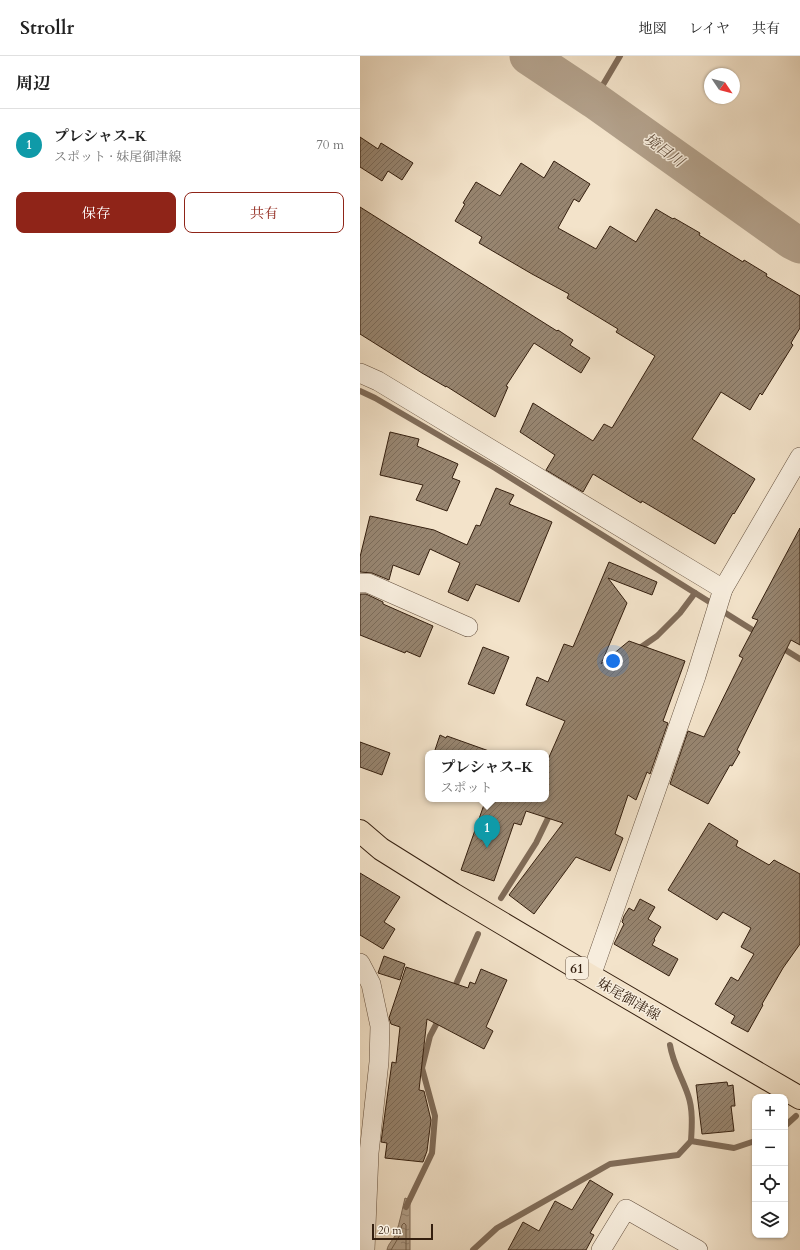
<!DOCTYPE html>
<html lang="ja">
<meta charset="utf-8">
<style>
:root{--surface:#fff;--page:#f2f2f2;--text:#222;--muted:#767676;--line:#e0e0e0;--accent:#8f2418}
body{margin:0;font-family:Cardo,"Noto Serif JP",serif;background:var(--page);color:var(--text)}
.controls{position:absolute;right:12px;bottom:12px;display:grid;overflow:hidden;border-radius:8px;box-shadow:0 1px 3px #0004}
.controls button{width:36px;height:36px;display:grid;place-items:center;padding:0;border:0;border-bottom:1px solid var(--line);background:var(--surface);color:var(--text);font:20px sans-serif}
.compass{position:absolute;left:344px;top:12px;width:36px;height:36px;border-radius:50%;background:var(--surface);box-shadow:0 1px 3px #0004;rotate:125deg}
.scale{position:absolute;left:12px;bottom:10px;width:61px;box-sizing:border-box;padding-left:4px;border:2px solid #341f0f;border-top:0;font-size:11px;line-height:14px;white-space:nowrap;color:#341f0f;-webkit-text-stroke:3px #f7eddd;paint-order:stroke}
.you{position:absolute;left:253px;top:605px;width:14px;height:14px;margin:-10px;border:3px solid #fff;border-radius:50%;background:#1a73e8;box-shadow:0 0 0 6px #1a73e833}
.badge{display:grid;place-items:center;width:26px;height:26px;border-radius:50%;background:var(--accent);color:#fff;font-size:13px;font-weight:700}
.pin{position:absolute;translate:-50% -33px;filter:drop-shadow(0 1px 2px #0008)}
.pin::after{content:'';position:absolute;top:21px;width:14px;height:12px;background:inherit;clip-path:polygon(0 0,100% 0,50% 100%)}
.popup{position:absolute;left:65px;top:694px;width:124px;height:52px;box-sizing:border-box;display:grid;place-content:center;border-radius:8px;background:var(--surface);filter:drop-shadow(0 1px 3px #0005);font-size:13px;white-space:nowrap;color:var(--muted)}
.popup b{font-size:15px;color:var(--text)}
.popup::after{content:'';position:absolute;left:50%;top:100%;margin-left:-8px;border:8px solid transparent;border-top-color:var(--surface)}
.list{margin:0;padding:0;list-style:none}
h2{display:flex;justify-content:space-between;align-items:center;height:52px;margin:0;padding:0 16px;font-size:17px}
h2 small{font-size:13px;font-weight:400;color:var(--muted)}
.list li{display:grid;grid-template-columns:26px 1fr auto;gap:12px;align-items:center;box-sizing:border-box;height:72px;padding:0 16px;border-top:1px solid var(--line)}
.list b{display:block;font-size:15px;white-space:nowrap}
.list p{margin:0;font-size:13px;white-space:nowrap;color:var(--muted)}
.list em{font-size:13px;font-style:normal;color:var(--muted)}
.actions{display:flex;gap:8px;padding:12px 16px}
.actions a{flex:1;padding:9px 0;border:1px solid var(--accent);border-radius:8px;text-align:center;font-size:14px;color:var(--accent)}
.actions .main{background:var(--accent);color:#fff}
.icon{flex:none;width:22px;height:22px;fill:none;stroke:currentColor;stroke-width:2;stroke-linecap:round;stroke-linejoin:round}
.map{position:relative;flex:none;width:440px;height:1194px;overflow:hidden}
header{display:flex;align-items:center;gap:24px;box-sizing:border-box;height:56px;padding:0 20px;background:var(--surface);border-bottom:1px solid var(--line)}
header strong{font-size:19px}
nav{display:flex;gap:22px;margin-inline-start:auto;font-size:14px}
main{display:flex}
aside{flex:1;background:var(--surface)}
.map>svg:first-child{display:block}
</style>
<header>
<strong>Strollr</strong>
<nav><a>地図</a><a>レイヤ</a><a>共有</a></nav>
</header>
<main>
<aside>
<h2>周辺<small></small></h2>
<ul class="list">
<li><span class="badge" style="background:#0f9aa8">1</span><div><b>プレシャス-K</b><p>スポット · 妹尾御津線</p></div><em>70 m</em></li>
</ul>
<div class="actions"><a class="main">保存</a><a>共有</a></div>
</aside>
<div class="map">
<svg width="440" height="1194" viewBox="0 0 440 1194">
<defs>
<pattern id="water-ripples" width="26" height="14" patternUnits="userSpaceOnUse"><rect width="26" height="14" fill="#b2a08a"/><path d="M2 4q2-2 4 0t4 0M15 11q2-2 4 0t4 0" fill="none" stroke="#92826f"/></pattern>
<pattern id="building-hatch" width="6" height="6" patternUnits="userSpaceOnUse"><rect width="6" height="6" fill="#978570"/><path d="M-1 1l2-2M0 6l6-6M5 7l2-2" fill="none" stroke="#7c6c5a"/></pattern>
</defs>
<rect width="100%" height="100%" fill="#f3e3ca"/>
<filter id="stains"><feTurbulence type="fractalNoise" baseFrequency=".005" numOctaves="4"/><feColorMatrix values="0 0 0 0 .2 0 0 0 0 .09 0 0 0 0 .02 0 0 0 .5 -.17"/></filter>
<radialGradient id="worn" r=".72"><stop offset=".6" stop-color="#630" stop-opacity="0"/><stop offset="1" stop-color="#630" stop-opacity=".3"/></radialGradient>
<!-- water -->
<path fill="url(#water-ripples)" stroke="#806c59" d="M 45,1142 L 50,1144 L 50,1194 L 27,1194 C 28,1187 34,1184 36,1177 C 40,1166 42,1154 45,1142 Z"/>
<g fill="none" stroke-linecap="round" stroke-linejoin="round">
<!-- shore -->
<polyline stroke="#73604c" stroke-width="1" points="31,1194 40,1179 42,1169 44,1167 46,1169 46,1194"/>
<!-- stream -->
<g stroke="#806c59" stroke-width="6">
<polyline points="234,44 260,0"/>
<polyline points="0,335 15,342 135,412 348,545 367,558 399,578"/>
<polyline points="419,590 440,603"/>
<polyline points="277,594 297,580 320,557 335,537"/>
<polyline points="141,842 176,787 191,756"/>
<polyline points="93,935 118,878"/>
<path d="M 310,989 C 313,1008 322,1021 328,1039 C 333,1053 332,1070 331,1085"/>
<polyline points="425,1070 436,1060"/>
<polyline points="46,1151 72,1097 75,1060 62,1012 70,980 80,961"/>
<polyline points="113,1194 137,1172 250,1108 318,1099 331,1085 374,1092 395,1085"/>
</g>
<!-- river -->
<polyline stroke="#b2a08a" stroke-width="37" points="168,0 234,44 432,185 440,189"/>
</g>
<!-- building -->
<g fill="url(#building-hatch)" stroke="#341f0f">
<polygon points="0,81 18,93 21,87 53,107 42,124 28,115 22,125 0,111"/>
<polygon points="194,105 230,128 219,146 214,143 198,172 236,193 250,170 276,186 296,153 313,163 314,162 340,177 339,179 383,206 384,204 407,218 406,220 440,240 440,272 431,287 433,289 402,339 400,337 390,354 361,336 332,383 395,423 374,458 373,457 355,488 282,445 281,447 233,418 223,436 186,414 195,399 160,376 173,347 233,385 244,368 252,372 295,300 256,276 258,273 207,242 209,238 172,218 119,187 122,181 95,165 105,148 103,147 116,126 140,140 161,107 184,122"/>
<polygon points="0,151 197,275 198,274 213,284 210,289 230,302 221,317 174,287 146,330 148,331 135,361 86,330 86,331 62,317 0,278"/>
<polygon points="30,376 59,383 57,390 98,408 92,422 100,425 87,455 56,444 63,429 20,419"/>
<polygon points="136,432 154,439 149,448 192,466 159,546 116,528 108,545 88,536 100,507 70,493 59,519 33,509 29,524 12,517 0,516 0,501 10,460 74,474 107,489 116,469 120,470"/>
<polygon points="440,472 440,589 431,584 377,694 380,696 372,710 370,709 348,748 310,728 328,675 344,681 383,602 379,600 398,564 392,562"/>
<polygon points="249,506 297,526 292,539 248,522 267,547 241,608 269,585 325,605 303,665 308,667 290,718 287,716 276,744 268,739 255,778 263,782 250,815 216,801 174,858 149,839 203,767 166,755 161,769 154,767 134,825 101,814 126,743 186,743 186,708 205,665 166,649 177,621 188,626 204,588 213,591"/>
<polygon points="0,538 6,538 23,546 23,548 73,570 60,601 46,595 45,597 0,579"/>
<polygon points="123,591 149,601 134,638 108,628"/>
<polygon points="80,679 86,682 87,680 129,695 129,697 74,697"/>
<polygon points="0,686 30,697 22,719 0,711"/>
<polygon points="349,767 378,785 376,790 409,809 414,804 440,818 440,888 423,912 402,948 403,949 388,976 371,967 375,960 355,948 371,921 378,925 394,898 381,891 391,872 363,856 357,864 308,834"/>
<polygon points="0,817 40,841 24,866 35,873 23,893 0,879"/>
<polygon points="280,843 295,851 288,863 301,871 294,883 295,884 292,889 318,903 309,920 254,888 264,868 262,866 264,860 269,852 274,855"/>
<polygon points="24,900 45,908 40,924 18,917"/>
<polygon points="46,911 108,932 110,926 115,928 121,913 147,924 126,971 133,975 124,993 67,963 59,1034 64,1035 71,1064 67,1095 63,1106 25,1102 27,1087 21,1086 32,1006 36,1007 40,971 31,968 29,962"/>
<polygon points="367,1026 368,1030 373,1029 375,1050 371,1050 374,1075 342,1078 336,1029"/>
<polygon points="230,1124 253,1138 230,1177 234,1179 226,1194 148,1194 163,1166 179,1175 195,1145 212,1154"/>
</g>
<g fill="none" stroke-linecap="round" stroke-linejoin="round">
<!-- minor casing -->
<g stroke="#64503e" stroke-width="20">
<g id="minor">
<polyline points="0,317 18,325 363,533"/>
<polyline points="0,527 8,527 108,571"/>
<polyline points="0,907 11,928 20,970 19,1006 9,1097 5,1194"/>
<polyline points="231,920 336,620 363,533 440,401"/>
<polyline points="241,1194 266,1153 338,1194"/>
</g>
</g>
<!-- primary casing -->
<g stroke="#341f0f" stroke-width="24">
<polyline id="primary" points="0,775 21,793 93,838 231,920 440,1042"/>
</g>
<!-- minor -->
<use href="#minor" stroke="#f7eddd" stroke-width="19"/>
<!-- primary -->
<use href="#primary" stroke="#f3e3ca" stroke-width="22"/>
</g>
<g text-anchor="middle" stroke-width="3" stroke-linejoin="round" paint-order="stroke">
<!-- shield labels -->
<rect fill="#f7eddd" stroke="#6e5d4d" stroke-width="1" x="206" y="901" width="22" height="22" rx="3"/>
<g font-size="13" font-weight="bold" fill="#341f0f">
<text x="217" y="917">61</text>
</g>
<!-- street labels -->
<g font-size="14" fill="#341f0f" stroke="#f7eddd">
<text transform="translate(269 943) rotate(30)" y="5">妹尾御津線</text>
</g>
<!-- water labels -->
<g font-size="15" font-style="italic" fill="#604c3a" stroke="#f7eddd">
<text transform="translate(304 94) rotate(36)" y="5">境目川</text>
</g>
</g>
<rect width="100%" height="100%" filter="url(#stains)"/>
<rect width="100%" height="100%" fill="url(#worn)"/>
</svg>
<div class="controls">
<button>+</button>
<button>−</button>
<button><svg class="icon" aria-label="locate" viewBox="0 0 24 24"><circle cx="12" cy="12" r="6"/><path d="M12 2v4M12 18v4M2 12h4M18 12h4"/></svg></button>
<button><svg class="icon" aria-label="layers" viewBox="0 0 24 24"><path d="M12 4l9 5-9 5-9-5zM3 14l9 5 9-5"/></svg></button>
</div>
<svg class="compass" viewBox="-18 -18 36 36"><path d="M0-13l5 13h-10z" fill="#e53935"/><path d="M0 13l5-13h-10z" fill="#767676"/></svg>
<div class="scale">20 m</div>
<div class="you"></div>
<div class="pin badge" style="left:127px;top:792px;background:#0f9aa8">1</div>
<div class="popup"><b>プレシャス-K</b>スポット</div>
</div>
</main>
